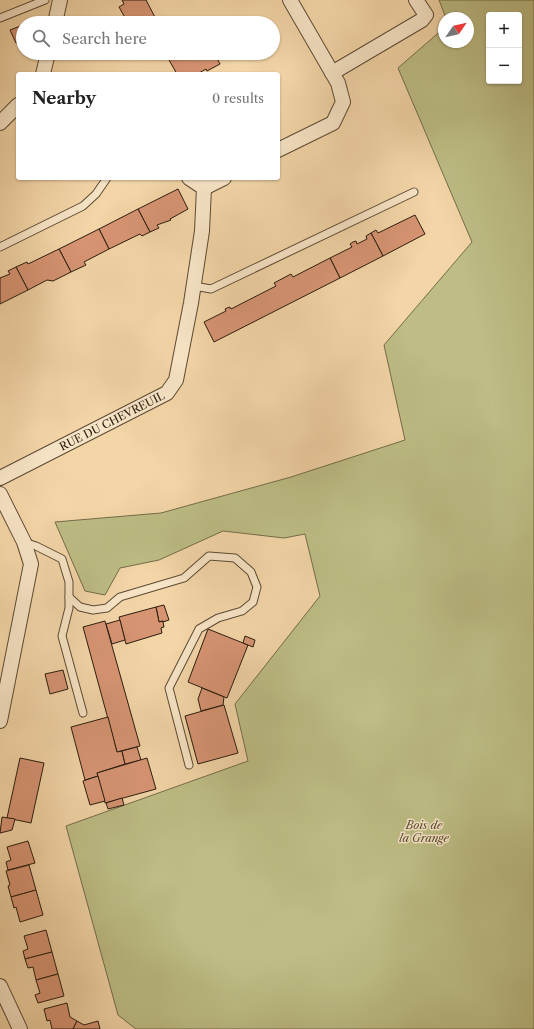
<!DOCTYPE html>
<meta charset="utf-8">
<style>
:root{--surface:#fff;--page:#f2f2f2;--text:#222;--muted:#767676;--line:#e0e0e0}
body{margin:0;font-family:"Libre Caslon Text",serif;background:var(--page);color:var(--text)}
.controls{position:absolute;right:12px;top:12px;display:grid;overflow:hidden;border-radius:4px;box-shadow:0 1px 3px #0004}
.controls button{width:36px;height:36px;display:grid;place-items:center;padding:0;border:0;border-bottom:1px solid var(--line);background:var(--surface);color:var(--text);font:20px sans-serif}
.compass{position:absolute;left:438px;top:12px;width:36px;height:36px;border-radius:50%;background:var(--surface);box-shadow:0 1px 3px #0004;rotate:56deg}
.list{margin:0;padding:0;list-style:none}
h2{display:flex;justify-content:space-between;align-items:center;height:52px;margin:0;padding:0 16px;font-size:17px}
h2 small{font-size:13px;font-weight:400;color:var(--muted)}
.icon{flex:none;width:22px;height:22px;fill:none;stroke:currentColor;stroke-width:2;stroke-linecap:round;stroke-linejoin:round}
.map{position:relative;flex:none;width:534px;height:1029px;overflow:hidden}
.search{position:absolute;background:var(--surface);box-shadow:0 1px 3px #0004;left:16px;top:16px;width:264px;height:44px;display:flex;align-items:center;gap:10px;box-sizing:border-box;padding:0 14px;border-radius:22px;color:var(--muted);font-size:15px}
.panel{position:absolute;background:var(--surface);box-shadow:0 1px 3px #0004;left:16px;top:72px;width:264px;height:108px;border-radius:4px}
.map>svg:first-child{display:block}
</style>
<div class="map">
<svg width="534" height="1029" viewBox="0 0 534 1029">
<rect width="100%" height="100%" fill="#f3d5a7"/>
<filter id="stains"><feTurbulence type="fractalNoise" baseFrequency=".005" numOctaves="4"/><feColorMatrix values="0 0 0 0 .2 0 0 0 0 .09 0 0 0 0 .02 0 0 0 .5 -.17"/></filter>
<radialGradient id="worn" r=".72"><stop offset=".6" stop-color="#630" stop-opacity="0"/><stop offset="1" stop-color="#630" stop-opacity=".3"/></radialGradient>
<!-- green -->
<path fill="#bdbd85" stroke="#736c4a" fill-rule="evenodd" d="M 439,0 L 534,0 L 534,1029 L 136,1029 L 118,1015 L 66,826 L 248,761 L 235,704 L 320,596 L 305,534 L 284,538 L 223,531 L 159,560 L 120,568 L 105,595 L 85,591 L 55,522 L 161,513 L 291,477 L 405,440 L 384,345 L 472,242 L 398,68 L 444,28 L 444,42 L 468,42 L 468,18 L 446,18 ZM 489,15 L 519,15 L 519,81 L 489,81 Z"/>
<!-- building -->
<g fill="#d79473" stroke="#291c0e">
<polygon points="122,0 146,0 158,23 128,23 119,7 124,4"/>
<polygon points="23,25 23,41 16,43 10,30"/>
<polygon points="165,53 214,53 220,64 207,71 206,69 199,73 200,74 177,74"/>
<polygon points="178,189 188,209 170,219 171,220 157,225 159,228 150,232 138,209"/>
<polygon points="138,209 150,232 142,236 140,234 109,249 99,229"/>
<polygon points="415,215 425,234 383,256 371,233 376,230 378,233"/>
<polygon points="99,229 109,249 84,262 86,265 71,272 59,249"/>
<polygon points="371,233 383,256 340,278 330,258 352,247 350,244 353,242 356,241 357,244 367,239 366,236"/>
<polygon points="59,249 71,272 53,281 47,280 28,290 16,267 27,262 28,264"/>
<polygon points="330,258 340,278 214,342 204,322 226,311 225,309 227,308 230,307 231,309 276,286 274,283 291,274 293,277"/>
<polygon points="16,267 28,290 0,304 0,278 10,274 8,271"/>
<polygon points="164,605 169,620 163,622 163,621 159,622 156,607"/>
<polygon points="156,607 159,622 163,621 163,622 164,627 161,628 162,633 126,644 119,617"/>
<polygon points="120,620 125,640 112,644 106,624"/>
<polygon points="105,621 140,746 117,752 83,627"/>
<polygon points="208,629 248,645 227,698 188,682"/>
<polygon points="245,636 255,640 253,647 243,643"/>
<polygon points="63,670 68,689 50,694 45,674"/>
<polygon points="202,688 224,697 223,705 201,711 198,699"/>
<polygon points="224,705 238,753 198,764 185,716"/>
<polygon points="108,717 117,752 122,751 125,764 97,773 98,776 85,780 71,727"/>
<polygon points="137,747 141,760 125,764 122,751"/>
<polygon points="20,758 44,763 31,823 7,818"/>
<polygon points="147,758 156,789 105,803 97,773"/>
<polygon points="98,776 105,801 90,805 83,781"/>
<polygon points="122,798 124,805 108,809 106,803"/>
<polygon points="2,817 15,819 12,830 0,833"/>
<polygon points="28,841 35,863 8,870 6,862 11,860 7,847"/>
<polygon points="29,865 36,890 11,897 8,886 10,885 6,871"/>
<polygon points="36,890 43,915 20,922 16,907 14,908 11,897"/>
<polygon points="46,930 52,952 25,959 23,951 28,949 24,936"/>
<polygon points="52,952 58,974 36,980 33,967 28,968 25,959"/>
<polygon points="58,974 64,996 38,1003 35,995 40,993 36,980"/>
<polygon points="67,1003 70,1017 77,1021 73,1029 52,1029 50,1020 47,1021 44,1009"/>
<polygon points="77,1021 84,1025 98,1021 100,1029 73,1029"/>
</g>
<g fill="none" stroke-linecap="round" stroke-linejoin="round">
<!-- service casing -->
<g stroke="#5c4a34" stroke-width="9">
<g id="service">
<polyline points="0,18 45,0"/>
<polyline points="0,247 83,206 96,194 107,178"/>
<polyline points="194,286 211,289 414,192"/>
<polyline points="24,542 36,546 62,559 69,582 69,608 62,636 83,713"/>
<polyline points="69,597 80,607 93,610 107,608 120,597 184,578 209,556 235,558 251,572 257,587 253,602 242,611 218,618 199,629 169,688 189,765"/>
</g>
</g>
<!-- minor casing -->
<g stroke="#5c4a34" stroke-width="16">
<g id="minor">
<polyline points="55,23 60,0"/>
<polyline points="332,73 422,20 426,15 416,0"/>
<polyline points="43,74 48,53"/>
<polyline points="0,123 18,105"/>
<polyline points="278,150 333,123 343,102 338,83 290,0"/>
<polyline points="204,188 224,178"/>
<polyline points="0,478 167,393 176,380 191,303 202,231 204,188 189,178"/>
<polyline points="0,494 24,542 31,564 0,721"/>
<polyline points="0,986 20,1029"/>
</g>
</g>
<!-- service -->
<use href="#service" stroke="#f7e4c6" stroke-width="7"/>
<!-- minor -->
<use href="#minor" stroke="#f7e4c6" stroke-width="14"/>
</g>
<g text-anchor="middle" stroke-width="3" stroke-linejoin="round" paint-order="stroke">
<!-- street labels -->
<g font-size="11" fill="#291c0e" stroke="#f7e4c6">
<text transform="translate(112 421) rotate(-27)" y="4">RUE DU CHEVREUIL</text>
</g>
<!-- park labels -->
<g font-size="11" font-style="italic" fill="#554c32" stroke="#f7e4c6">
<text x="424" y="829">Bois de<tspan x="424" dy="13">la Grange</tspan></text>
</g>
</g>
<rect width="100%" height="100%" filter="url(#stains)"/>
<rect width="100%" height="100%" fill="url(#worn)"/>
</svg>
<div class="controls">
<button>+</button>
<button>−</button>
</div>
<svg class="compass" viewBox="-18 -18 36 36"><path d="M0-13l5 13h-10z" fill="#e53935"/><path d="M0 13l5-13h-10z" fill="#767676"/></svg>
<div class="search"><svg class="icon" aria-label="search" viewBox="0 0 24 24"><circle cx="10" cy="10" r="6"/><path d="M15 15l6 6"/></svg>Search here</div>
<section class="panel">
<h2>Nearby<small>0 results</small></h2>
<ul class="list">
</ul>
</section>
</div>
